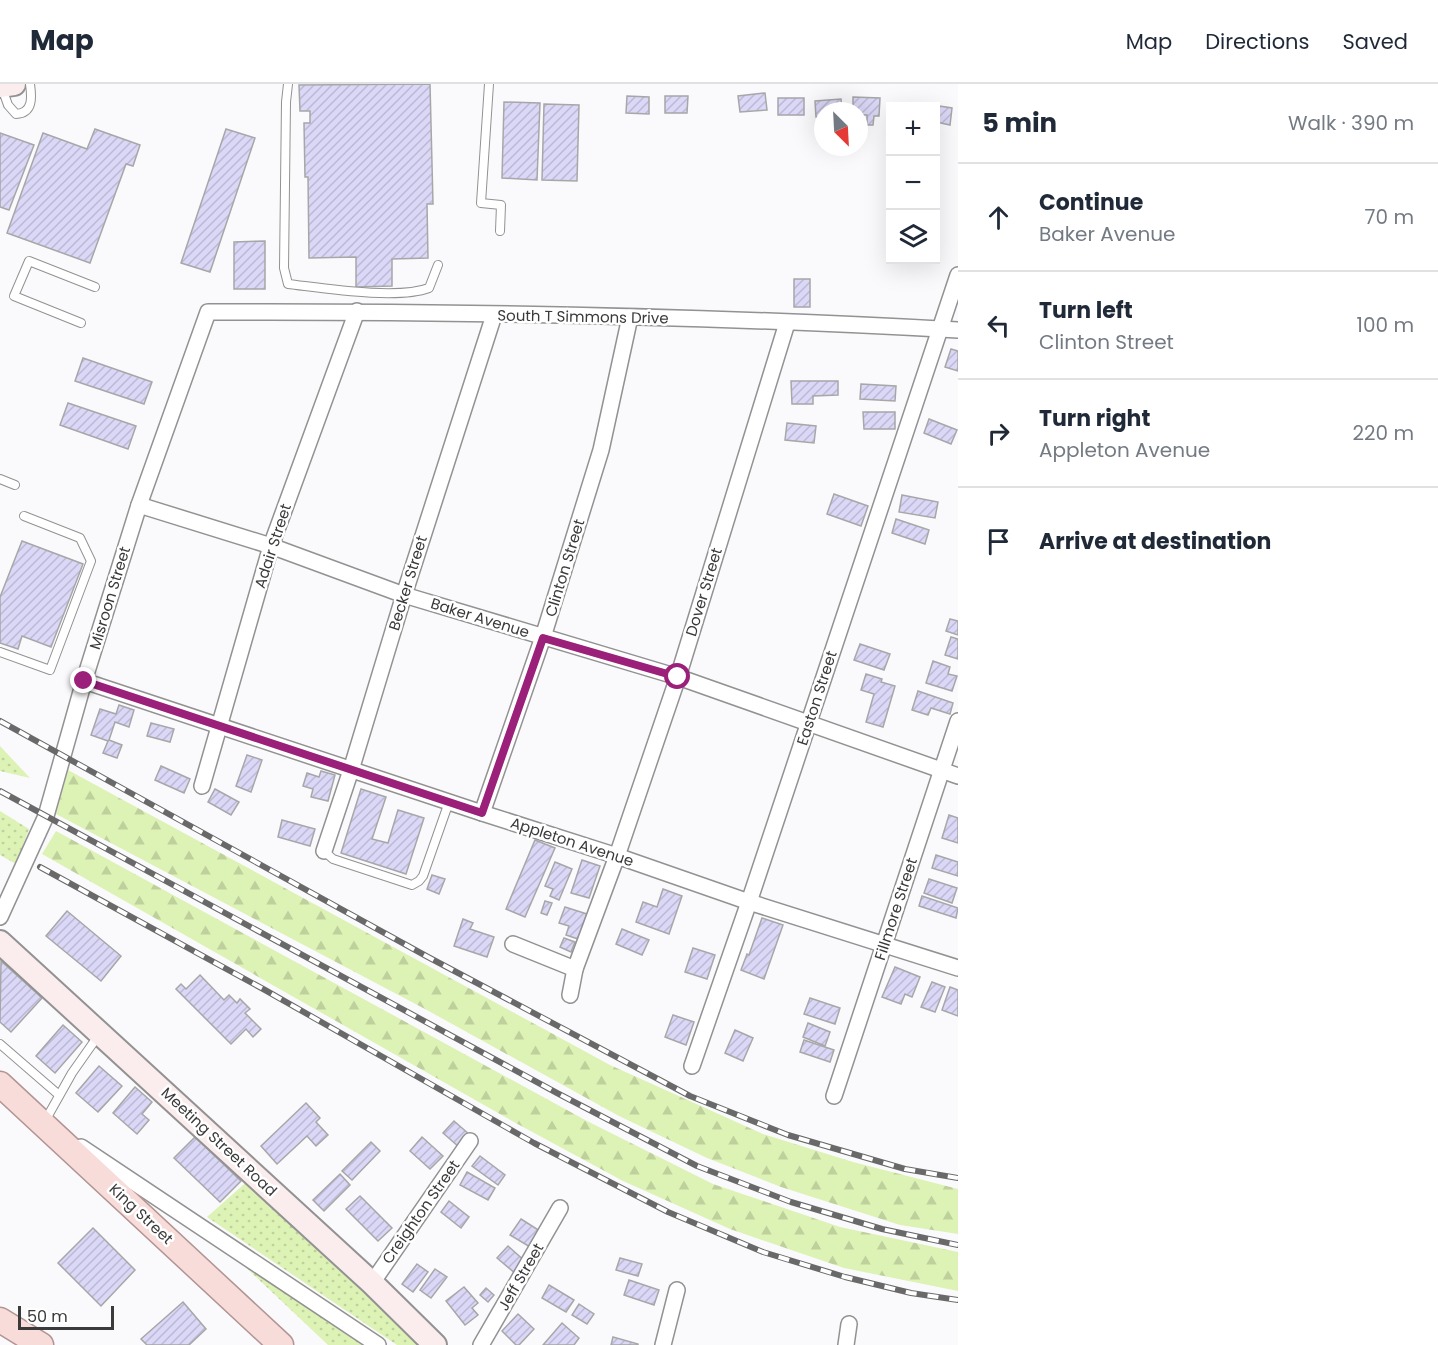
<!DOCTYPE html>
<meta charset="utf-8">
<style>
:root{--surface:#fff;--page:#f6f6f7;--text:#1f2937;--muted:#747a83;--line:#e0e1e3}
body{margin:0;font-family:Poppins,sans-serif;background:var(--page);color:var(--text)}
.controls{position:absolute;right:18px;top:18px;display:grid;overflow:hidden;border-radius:0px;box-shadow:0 6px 24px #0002}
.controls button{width:54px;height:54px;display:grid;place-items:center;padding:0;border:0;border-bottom:2px solid var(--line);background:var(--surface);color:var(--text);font:30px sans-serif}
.compass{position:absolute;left:814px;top:18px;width:54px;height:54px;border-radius:50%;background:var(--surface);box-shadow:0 6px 24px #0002;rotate:156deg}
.scale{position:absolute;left:18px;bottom:15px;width:96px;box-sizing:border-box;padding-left:6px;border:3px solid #3a3a3a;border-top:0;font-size:16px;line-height:21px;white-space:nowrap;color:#3a3a3a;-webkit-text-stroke:4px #fff;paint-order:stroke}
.stop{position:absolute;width:18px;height:18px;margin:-14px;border:4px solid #9a2079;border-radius:50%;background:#fff}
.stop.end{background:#9a2079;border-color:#fff;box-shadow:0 2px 6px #0008}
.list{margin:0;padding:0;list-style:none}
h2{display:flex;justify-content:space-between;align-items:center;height:78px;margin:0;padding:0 24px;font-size:26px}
h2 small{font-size:20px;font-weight:400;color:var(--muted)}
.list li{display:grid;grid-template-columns:39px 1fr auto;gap:18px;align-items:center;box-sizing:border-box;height:108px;padding:0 24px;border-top:2px solid var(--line)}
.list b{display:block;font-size:22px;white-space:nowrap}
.list p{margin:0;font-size:20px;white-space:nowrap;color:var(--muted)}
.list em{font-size:20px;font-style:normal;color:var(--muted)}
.icon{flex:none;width:33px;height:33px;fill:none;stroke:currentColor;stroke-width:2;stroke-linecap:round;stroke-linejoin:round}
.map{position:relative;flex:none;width:958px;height:1261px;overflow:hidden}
header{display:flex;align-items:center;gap:36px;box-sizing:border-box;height:84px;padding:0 30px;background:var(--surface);border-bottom:2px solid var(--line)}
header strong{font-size:28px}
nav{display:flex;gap:33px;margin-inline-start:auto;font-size:21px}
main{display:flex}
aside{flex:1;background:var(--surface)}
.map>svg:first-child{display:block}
</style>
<header>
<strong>Map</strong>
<nav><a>Map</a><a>Directions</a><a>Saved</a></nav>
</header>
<main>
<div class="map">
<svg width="958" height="1261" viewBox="0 0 958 1261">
<defs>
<pattern id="grass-dots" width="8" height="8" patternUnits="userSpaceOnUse" patternTransform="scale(1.5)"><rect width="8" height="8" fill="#ddf2b5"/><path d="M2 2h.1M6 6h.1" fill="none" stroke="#bed09c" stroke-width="1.8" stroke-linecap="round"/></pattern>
<pattern id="forest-firs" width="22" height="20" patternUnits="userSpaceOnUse" patternTransform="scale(1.5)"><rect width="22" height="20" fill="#ddf2b5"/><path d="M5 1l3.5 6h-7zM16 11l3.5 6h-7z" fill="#bed09c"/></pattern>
<pattern id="building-hatch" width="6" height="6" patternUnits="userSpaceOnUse" patternTransform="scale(1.5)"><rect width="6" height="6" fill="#dad7f7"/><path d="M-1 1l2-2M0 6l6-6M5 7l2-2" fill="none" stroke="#bcb9d4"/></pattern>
</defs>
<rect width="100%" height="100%" fill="#fafafc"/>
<!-- grass -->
<g fill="url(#grass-dots)">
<polygon points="0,662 30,694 0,687"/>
<polygon points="0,727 29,745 16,780 0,771"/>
<polygon points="251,1094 426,1261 397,1261 207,1133"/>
<polygon points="238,1176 364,1261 328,1261"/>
</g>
<!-- forest -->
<g fill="url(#forest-firs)">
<polygon points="68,686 610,981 763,1050 853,1078 958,1105 958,1150 900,1141 781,1103 707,1074 619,1032 425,925 56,730"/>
<polygon points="56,747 587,1037 713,1100 840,1143 958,1168 958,1207 844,1184 730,1145 623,1097 512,1037 42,770"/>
</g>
<!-- building -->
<g fill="url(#building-hatch)" stroke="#a7a7a8" stroke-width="1.5">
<polygon points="430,0 433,120 427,120 428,174 392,175 392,202 356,203 356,173 309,174 308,93 305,93 304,39 310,39 310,27 300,27 299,1"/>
<polygon points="765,9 767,26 740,28 738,12"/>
<polygon points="627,12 649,13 649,30 626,29"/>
<polygon points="665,12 688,12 687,29 665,29"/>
<polygon points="853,13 880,14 879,32 874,32 873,41 867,41 867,31 859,31 859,27 853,27"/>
<rect x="778" y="14" width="26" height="17"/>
<polygon points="841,15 842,27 823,27 823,33 816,33 815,17"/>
<polygon points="504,18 540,19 537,96 502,94"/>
<polygon points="544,20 579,21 577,97 542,96"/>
<polygon points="926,20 952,24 950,41 936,38 936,22 926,22"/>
<polygon points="95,45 140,61 133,82 126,80 90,179 7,149 43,49 87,65"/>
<polygon points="226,45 255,54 210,188 181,179"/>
<polygon points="0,49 34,61 9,126 0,123"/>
<polygon points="265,157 265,205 234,205 234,158"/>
<rect x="794" y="195" width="16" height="28"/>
<polygon points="951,265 958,267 958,287 945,283"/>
<polygon points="83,274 152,298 144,320 75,297"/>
<polygon points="791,297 838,297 838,311 813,312 813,320 792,320"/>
<polygon points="861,300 896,302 895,317 860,315"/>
<polygon points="68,319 136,342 128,365 60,341"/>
<polygon points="863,328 895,328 895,345 864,345"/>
<polygon points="929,335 957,346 951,360 924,349"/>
<polygon points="787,339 816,342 814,359 785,356"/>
<polygon points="834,410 868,422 861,442 827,430"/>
<polygon points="902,411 938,418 935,434 899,428"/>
<polygon points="896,435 929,446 925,460 892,449"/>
<polygon points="22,457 83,480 51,563 22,552 18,565 0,559 0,513"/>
<polygon points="950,535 958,537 958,551 946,547"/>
<polygon points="951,553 958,555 958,575 945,571"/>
<polygon points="860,560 890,570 884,586 854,576"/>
<polygon points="933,577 950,583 948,590 957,592 952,607 926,599"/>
<polygon points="866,590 882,595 881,598 895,602 883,643 866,638 874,610 861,606"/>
<polygon points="918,607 953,619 950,630 931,624 928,631 912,626"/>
<polygon points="119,621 134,626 129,643 115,638 109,656 122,661 117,674 103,669 108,657 91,651 100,625 116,630"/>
<polygon points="151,639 174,645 170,658 147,652"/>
<polygon points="247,671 262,676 251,708 236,702"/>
<polygon points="161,682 190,695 184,709 155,696"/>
<polygon points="321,687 335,691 328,717 311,713 313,705 303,702 307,689 319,693"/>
<polygon points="215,705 239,718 231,731 208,718"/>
<polygon points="361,705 386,713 372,755 388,759 398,726 424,734 406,790 341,769"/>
<polygon points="949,731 958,734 958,759 942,754"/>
<polygon points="282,736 315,745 310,762 278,753"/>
<polygon points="535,756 555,764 525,833 506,825"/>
<polygon points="936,771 958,778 958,792 932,784"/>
<polygon points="582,776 600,782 589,814 571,809"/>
<polygon points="555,778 572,785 559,816 550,812 553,805 545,802"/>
<polygon points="432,791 445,795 439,810 427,805"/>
<polygon points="929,795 957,804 952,819 924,809"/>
<polygon points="663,805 682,812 669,850 636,838 643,818 657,823"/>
<polygon points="922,812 958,824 956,834 919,822"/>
<polygon points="545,817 552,819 547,831 541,829"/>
<polygon points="565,823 587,830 578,855 566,851 569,842 559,839"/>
<polygon points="67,827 121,872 101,897 46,852"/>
<polygon points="762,834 783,841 764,895 741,886 747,870 749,871"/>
<polygon points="463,835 473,839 470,845 494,853 487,873 454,862"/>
<polygon points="622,845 649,856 642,871 616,860"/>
<polygon points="564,854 575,858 571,868 560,863"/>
<polygon points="693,864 715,871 707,895 685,888"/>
<polygon points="1,877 42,914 11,948 0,938"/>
<polygon points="895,883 920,893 912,913 905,910 901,920 882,913"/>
<polygon points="200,891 224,916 229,911 237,919 240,915 250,925 245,929 261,945 253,953 246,945 231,960 176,905 181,900 186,905"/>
<polygon points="932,898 945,903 935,928 921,923"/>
<polygon points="950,903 958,906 958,932 942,926"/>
<polygon points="810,914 840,924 835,940 804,930"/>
<polygon points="673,931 694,938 686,961 665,953"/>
<polygon points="808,939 830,948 825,962 803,953"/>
<polygon points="63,941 82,958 55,989 36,972"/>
<polygon points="735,946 753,954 743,977 725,969"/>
<polygon points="804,956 834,966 830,978 800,968"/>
<polygon points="99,982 122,1002 98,1028 76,1009"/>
<polygon points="135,1003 152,1018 142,1030 149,1036 137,1050 113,1029"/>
<polygon points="306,1019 320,1034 316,1038 328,1051 316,1062 307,1052 277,1080 261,1062"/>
<polygon points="454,1037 470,1051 459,1063 443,1049"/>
<polygon points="195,1053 241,1097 220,1118 174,1074"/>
<polygon points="422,1053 443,1072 430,1085 410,1067"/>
<polygon points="371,1058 380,1067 352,1096 342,1087"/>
<polygon points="480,1072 505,1091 498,1101 472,1082"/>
<polygon points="467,1088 495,1104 488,1116 460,1101"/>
<polygon points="340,1090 350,1101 324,1127 313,1116"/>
<polygon points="360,1112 392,1144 378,1157 346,1125"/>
<polygon points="449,1117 469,1133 461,1144 441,1128"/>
<polygon points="521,1135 540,1147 530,1163 510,1151"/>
<polygon points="93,1144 135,1186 101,1222 58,1179"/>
<polygon points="508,1162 526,1178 516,1190 497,1174"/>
<polygon points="620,1174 642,1180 638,1192 616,1186"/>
<polygon points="417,1180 428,1188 413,1208 402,1200"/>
<polygon points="435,1185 447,1193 431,1214 420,1206"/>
<polygon points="629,1196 659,1206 654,1221 624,1211"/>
<polygon points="549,1201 574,1216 566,1228 542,1214"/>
<polygon points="464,1203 478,1219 472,1224 478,1231 465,1241 446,1217"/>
<polygon points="486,1204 494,1211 488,1218 480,1211"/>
<polygon points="183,1218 206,1245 189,1261 147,1261 141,1255"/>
<polygon points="579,1220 594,1230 587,1240 572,1231"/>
<polygon points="518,1230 534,1245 519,1261 516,1261 502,1247"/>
<polygon points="562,1239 579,1254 574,1261 543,1261"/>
<polygon points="613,1253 638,1260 638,1261 611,1261"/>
</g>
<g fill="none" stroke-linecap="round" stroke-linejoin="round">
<!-- lane casing -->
<g stroke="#929293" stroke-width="10">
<g id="lane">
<path d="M 288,0 L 286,18 L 284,184 L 288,200 C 323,204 397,216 429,204 L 438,181"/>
<polyline points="489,0 481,119 501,121 500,147"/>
<path d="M 2,4 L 8,21 L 16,30 C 33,29 32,14 30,0"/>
<polyline points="81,239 14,212 29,177 95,203"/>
<polyline points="0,395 15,401"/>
<polyline points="0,568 50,586 91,477 80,454 24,432"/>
<polyline points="324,767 333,775 412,801 419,797 423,792 449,718"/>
<polyline points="0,960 59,1011"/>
<polyline points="45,1037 72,989 98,952"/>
</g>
</g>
<!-- street casing -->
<g stroke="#929293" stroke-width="18">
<g id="street">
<polyline points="139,421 271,462 404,511 678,593 958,692"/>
<polyline points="84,597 482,729 617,772 749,818 958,884"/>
<polyline points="202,702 271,462 357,227"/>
<polyline points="482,729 543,553 601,366 630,233"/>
<polyline points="324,767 351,686 404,511 494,231"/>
<path d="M 0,833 L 46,732 L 84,597 L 139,421 L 208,228 C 458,227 708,232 958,246"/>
<polyline points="513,860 575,885"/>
<polyline points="570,911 575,885 617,772 678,593 787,239"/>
<polyline points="692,982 749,818 958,191"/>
<polyline points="834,1012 958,637"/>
<polyline points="81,1063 378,1261"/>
<polyline points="372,1199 470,1057"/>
<polyline points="481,1261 560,1124"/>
<polyline points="663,1261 677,1206"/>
<polyline points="846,1261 849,1240"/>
</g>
</g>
<!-- secondary casing -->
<g stroke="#929293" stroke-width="26">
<g id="secondary">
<polyline points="0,2 14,0"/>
<polyline points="0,858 372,1199 435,1261"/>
</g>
</g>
<!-- primary casing -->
<g stroke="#b29492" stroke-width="27">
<g id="primary">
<polyline points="0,1000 281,1261"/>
<polyline points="0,1236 41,1261"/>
</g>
</g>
<!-- lane -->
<use href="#lane" stroke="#fff" stroke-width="8"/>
<!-- street -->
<use href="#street" stroke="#fff" stroke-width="15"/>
<!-- secondary -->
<use href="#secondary" stroke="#fbeded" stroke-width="22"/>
<!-- primary -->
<use href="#primary" stroke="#f7dcda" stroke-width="24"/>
<!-- rail casing -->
<g stroke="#69696a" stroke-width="6">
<g id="rail">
<polyline points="0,637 428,873 690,1012 788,1051 905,1085 958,1094"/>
<polyline points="0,707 557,1009 697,1082 791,1118 882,1145 958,1161"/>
<polyline points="40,783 265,906 534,1059 668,1128 763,1168 845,1193 911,1209 958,1216"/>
</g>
</g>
<!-- rail -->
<use href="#rail" stroke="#fff" stroke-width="4" stroke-dasharray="11" stroke-linecap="butt"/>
</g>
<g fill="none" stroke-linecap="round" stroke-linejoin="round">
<!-- route -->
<polyline stroke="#9a2079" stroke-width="8" points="84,597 482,729 543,554 678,593"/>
</g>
<g text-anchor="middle" stroke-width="5" stroke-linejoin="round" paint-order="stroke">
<!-- street labels -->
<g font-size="15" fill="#3a3a3a" stroke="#fff">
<text transform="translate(583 233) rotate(1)" y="5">South T Simmons Drive</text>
<text transform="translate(273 462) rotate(-72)" y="5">Adair Street</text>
<text transform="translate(565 484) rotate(-73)" y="5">Clinton Street</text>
<text transform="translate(408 499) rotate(-73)" y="5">Becker Street</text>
<text transform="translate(704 508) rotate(-73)" y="5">Dover Street</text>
<text transform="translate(110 514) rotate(-73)" y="5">Misroon Street</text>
<text transform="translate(480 534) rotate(17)" y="5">Baker Avenue</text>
<text transform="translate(817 614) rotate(-72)" y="5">Easton Street</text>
<text transform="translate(572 758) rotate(18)" y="5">Appleton Avenue</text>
<text transform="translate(896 825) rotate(-72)" y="5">Fillmore Street</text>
<text transform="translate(219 1058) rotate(43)" y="5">Meeting Street Road</text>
<text transform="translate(421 1128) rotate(-55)" y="5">Creighton Street</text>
<text transform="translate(141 1130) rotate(43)" y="5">King Street</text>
<text transform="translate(521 1193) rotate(-60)" y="5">Jeff Street</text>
</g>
</g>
</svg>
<div class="controls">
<button>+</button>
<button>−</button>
<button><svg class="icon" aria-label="layers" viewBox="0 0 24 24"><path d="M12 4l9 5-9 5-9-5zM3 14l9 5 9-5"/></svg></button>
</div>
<svg class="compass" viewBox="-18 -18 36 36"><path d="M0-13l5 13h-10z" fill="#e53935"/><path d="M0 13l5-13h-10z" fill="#747a83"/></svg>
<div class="scale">50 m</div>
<div class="stop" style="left:678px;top:593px"></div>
<div class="stop end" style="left:84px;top:597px"></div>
</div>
<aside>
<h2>5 min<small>Walk · 390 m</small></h2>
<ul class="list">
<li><svg class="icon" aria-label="ahead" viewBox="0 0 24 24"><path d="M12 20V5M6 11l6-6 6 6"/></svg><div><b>Continue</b><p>Baker Avenue</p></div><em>70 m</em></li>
<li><svg class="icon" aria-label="left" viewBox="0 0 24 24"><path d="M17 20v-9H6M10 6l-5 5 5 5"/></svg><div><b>Turn left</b><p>Clinton Street</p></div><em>100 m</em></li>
<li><svg class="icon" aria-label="right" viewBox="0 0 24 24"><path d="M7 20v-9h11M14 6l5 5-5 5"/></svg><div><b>Turn right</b><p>Appleton Avenue</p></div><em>220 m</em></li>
<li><svg class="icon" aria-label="arrive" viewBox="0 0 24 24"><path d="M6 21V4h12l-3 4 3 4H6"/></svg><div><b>Arrive at destination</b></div></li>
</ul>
</aside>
</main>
